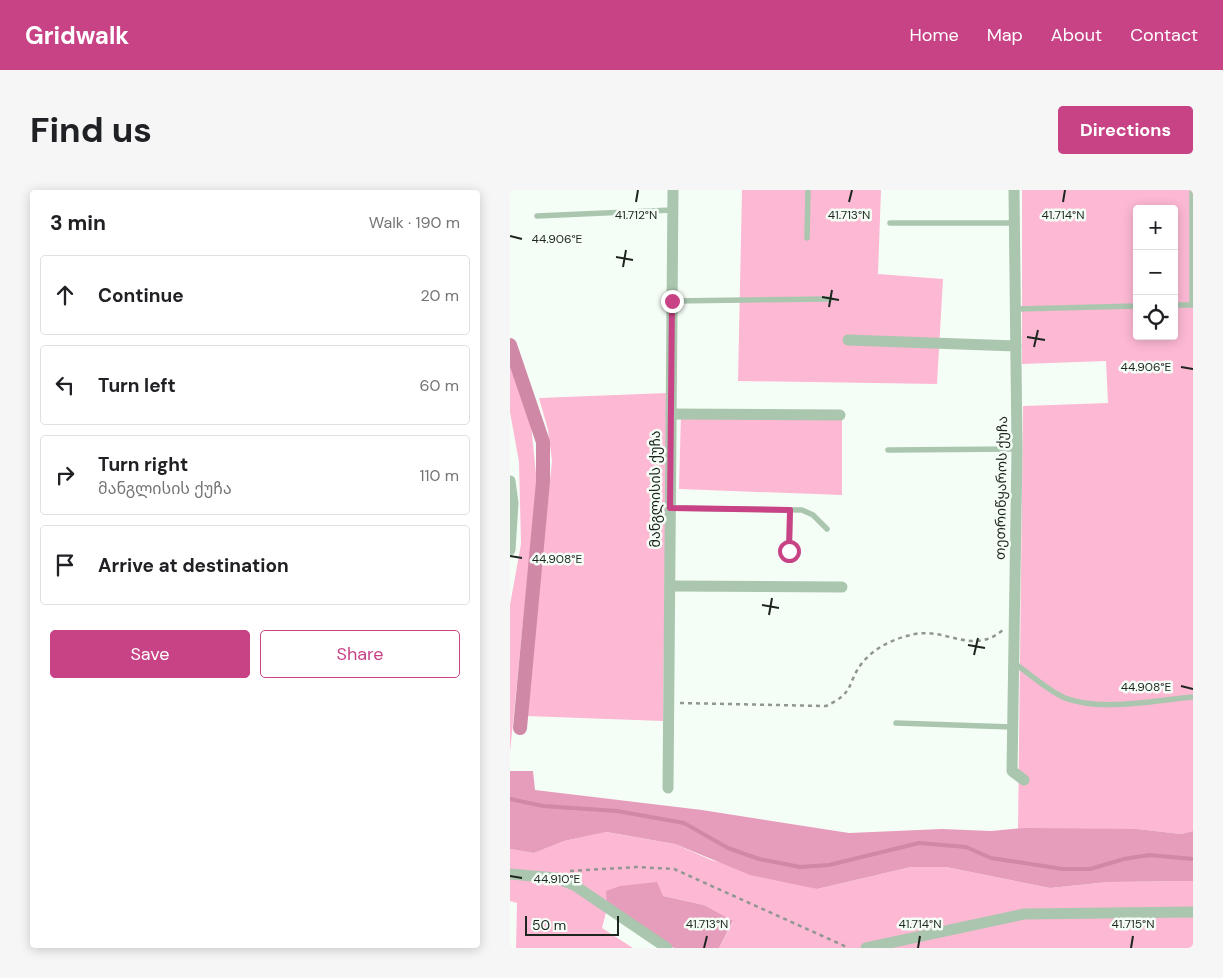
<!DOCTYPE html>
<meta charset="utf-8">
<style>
:root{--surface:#fff;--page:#f6f6f6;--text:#202124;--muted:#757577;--line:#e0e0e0;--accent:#c84386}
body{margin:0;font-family:"DM Sans","Noto Sans Georgian",sans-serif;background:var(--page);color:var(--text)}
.controls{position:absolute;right:15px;top:15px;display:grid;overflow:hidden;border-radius:5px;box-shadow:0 2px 12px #0003}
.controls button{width:45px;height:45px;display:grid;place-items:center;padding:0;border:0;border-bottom:1px solid var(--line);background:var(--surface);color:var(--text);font:25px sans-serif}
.scale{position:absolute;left:15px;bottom:12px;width:94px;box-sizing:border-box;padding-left:5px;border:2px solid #1d251f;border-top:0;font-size:14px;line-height:18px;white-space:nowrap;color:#1d251f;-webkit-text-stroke:4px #f5fef6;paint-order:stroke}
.stop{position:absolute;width:15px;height:15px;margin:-11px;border:4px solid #c84386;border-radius:50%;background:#fff}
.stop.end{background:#c84386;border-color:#fff;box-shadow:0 1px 5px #0008}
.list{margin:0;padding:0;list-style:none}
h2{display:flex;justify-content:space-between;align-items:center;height:65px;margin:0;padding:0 20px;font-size:21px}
h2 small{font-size:16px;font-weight:400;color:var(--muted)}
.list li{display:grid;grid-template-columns:32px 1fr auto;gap:15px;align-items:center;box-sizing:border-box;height:80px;margin:0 10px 10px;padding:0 10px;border:1px solid var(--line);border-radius:5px}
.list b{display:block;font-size:19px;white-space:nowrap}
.list p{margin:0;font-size:16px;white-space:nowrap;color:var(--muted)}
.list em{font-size:16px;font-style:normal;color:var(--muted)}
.actions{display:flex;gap:10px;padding:15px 20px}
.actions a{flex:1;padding:11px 0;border:1px solid var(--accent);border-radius:5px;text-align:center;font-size:18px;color:var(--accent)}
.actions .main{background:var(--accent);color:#fff}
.icon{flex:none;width:28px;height:28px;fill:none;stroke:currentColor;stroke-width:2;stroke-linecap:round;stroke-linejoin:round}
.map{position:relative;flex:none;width:683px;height:758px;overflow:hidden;border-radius:5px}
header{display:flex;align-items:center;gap:30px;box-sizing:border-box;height:70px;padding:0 25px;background:var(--accent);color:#fff}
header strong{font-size:24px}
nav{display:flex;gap:28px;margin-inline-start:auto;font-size:18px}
.intro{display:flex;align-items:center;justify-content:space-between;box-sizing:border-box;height:120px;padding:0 30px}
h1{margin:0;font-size:35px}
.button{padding:12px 22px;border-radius:5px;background:var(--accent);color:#fff;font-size:18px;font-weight:700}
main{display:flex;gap:30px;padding:0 30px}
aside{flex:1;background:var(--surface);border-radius:5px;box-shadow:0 2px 12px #0003}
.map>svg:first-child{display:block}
</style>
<header>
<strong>Gridwalk</strong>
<nav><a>Home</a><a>Map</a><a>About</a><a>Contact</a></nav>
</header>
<div class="intro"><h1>Find us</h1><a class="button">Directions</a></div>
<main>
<aside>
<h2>3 min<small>Walk · 190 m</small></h2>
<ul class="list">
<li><svg class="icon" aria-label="ahead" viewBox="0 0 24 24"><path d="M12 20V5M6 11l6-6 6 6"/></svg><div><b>Continue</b></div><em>20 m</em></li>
<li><svg class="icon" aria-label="left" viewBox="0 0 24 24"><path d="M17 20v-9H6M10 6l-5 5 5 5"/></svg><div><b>Turn left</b></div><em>60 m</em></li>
<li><svg class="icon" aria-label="right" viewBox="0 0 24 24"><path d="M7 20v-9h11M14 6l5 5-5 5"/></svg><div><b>Turn right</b><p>მანგლისის ქუჩა</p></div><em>110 m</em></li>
<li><svg class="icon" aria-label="arrive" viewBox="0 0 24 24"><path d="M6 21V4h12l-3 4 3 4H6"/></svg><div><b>Arrive at destination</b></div></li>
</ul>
<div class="actions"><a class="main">Save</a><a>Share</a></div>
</aside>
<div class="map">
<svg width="683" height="758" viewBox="0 0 683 758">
<rect width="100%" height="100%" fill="#f5fef6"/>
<!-- green -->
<g fill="#fdb8d4" fill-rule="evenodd">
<polygon points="232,0 371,0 368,84 433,89 427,194 228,191"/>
<path d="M 512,0 L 683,0 L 683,641 L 671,644 L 627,639 L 508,639 L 513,216 L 598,213 L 596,171 L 512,174 ZM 627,19 L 664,19 L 664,146 L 627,146 Z"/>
<polygon points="0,173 21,234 27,294 0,562 0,415 11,354 9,272 0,222"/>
<polygon points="157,203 153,531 16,526 42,271 38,240 29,208"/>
<polygon points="171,223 332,228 332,305 169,299"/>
<polygon points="95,642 165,654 201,670 307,699 401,677 436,677 540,698 598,692 683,691 683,758 209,758 223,732 194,715 153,706 97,719 92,738 123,758 6,758 7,713 0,711 0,659 24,663 54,651"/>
</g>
<!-- forest -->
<g fill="#e69cbb">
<polygon points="0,581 23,581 25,600 192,620 339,643 432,639 481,641 515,638 627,639 671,644 683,641 683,691 598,692 540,698 436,677 401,677 307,699 240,685 165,654 96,642 54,651 24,663 0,659"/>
<polygon points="147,692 153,706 194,715 223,731 209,758 164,758 97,719 96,701 110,696"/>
</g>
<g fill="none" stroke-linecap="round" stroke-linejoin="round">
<!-- stream -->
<polyline stroke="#d088a7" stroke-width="4" points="0,609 33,616 107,621 174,633 218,658 249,669 290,677 319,675 409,653 456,657 481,668 553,679 580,679 614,669 639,665 683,669"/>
<!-- canal -->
<polyline stroke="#d088a7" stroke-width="14" points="0,155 33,252 33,292 10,538"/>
<!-- path -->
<g stroke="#8f9790" stroke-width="2.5" stroke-dasharray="4 4" stroke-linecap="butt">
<path d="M 170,513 L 316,516 C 346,502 336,494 352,473 C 365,457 385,448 405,444 C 437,438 464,466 494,439"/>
<polyline points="60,681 127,677 164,679 339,758"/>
</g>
<!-- service -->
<g stroke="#abc6af" stroke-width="5.5">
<polyline points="682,0 682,115"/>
<polyline points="27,26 162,20"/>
<polyline points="380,33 505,33"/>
<polyline points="297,48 298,0"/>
<polyline points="162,111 320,109"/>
<polyline points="664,115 683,115"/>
<polyline points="506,119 627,116"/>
<polyline points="378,260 507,259"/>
<polyline points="160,318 292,320 303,325 317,339"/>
<polyline points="279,361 280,320"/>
<path d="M 504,473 C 520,484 537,500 555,508 C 591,522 646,510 683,507"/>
<polyline points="386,533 502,537"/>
</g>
<!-- minor -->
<g stroke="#abc6af" stroke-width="11">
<polyline points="504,0 507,259 502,581 514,590"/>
<polyline points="338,150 506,156"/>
<polyline points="161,224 330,225"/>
<polyline points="0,291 3,313 0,360"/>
<polyline points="160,396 332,397"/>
<polyline points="158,598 163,0"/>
<polyline points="0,684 46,688 64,695 157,758"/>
<polyline points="356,758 514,724 683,722"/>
</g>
</g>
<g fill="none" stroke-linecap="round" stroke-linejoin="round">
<!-- route -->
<polyline stroke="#c84386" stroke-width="6" points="162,111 160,318 280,320 279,361"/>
</g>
<!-- ticks -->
<path fill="none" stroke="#1d251f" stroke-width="2" d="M 126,12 L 128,0M 339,12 L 342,0M 553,12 L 555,0M 0,46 L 12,49M 106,67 L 123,70M 113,77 L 116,60M 312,107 L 329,110M 319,117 L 322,100M 517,147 L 535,150M 524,157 L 528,140M 671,177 L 683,179M 0,366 L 12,368M 252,415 L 269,418M 259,425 L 262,408M 458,455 L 475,458M 464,465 L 468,448M 671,496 L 683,499M 0,686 L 12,688M 194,758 L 197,746M 408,758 L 410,746M 621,758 L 623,746"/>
<g text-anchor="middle" stroke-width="5" stroke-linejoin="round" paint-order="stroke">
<!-- street labels -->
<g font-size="14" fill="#1d251f" stroke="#f5fef6">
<text transform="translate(491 298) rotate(-89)" y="5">თეთრიწყაროს ქუჩა</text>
<text transform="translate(145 299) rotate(-90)" y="5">მანგლისის ქუჩა</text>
</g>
</g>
<g font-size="12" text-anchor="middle" fill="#1d251f" stroke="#f5fef6" stroke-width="5" stroke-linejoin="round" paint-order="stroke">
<text x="126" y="29">41.712°N</text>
<text x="339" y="29">41.713°N</text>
<text x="553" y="29">41.714°N</text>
<text x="47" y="53">44.906°E</text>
<text x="636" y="181">44.906°E</text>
<text x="47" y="373">44.908°E</text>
<text x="636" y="501">44.908°E</text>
<text x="47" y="693">44.910°E</text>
<text x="197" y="738">41.713°N</text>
<text x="410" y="738">41.714°N</text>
<text x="623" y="738">41.715°N</text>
</g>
</svg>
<div class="controls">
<button>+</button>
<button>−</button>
<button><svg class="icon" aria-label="locate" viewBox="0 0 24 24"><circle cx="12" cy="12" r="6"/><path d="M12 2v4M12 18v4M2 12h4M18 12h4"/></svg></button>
</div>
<div class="scale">50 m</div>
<div class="stop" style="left:279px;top:361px"></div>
<div class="stop end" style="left:162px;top:111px"></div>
</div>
</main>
